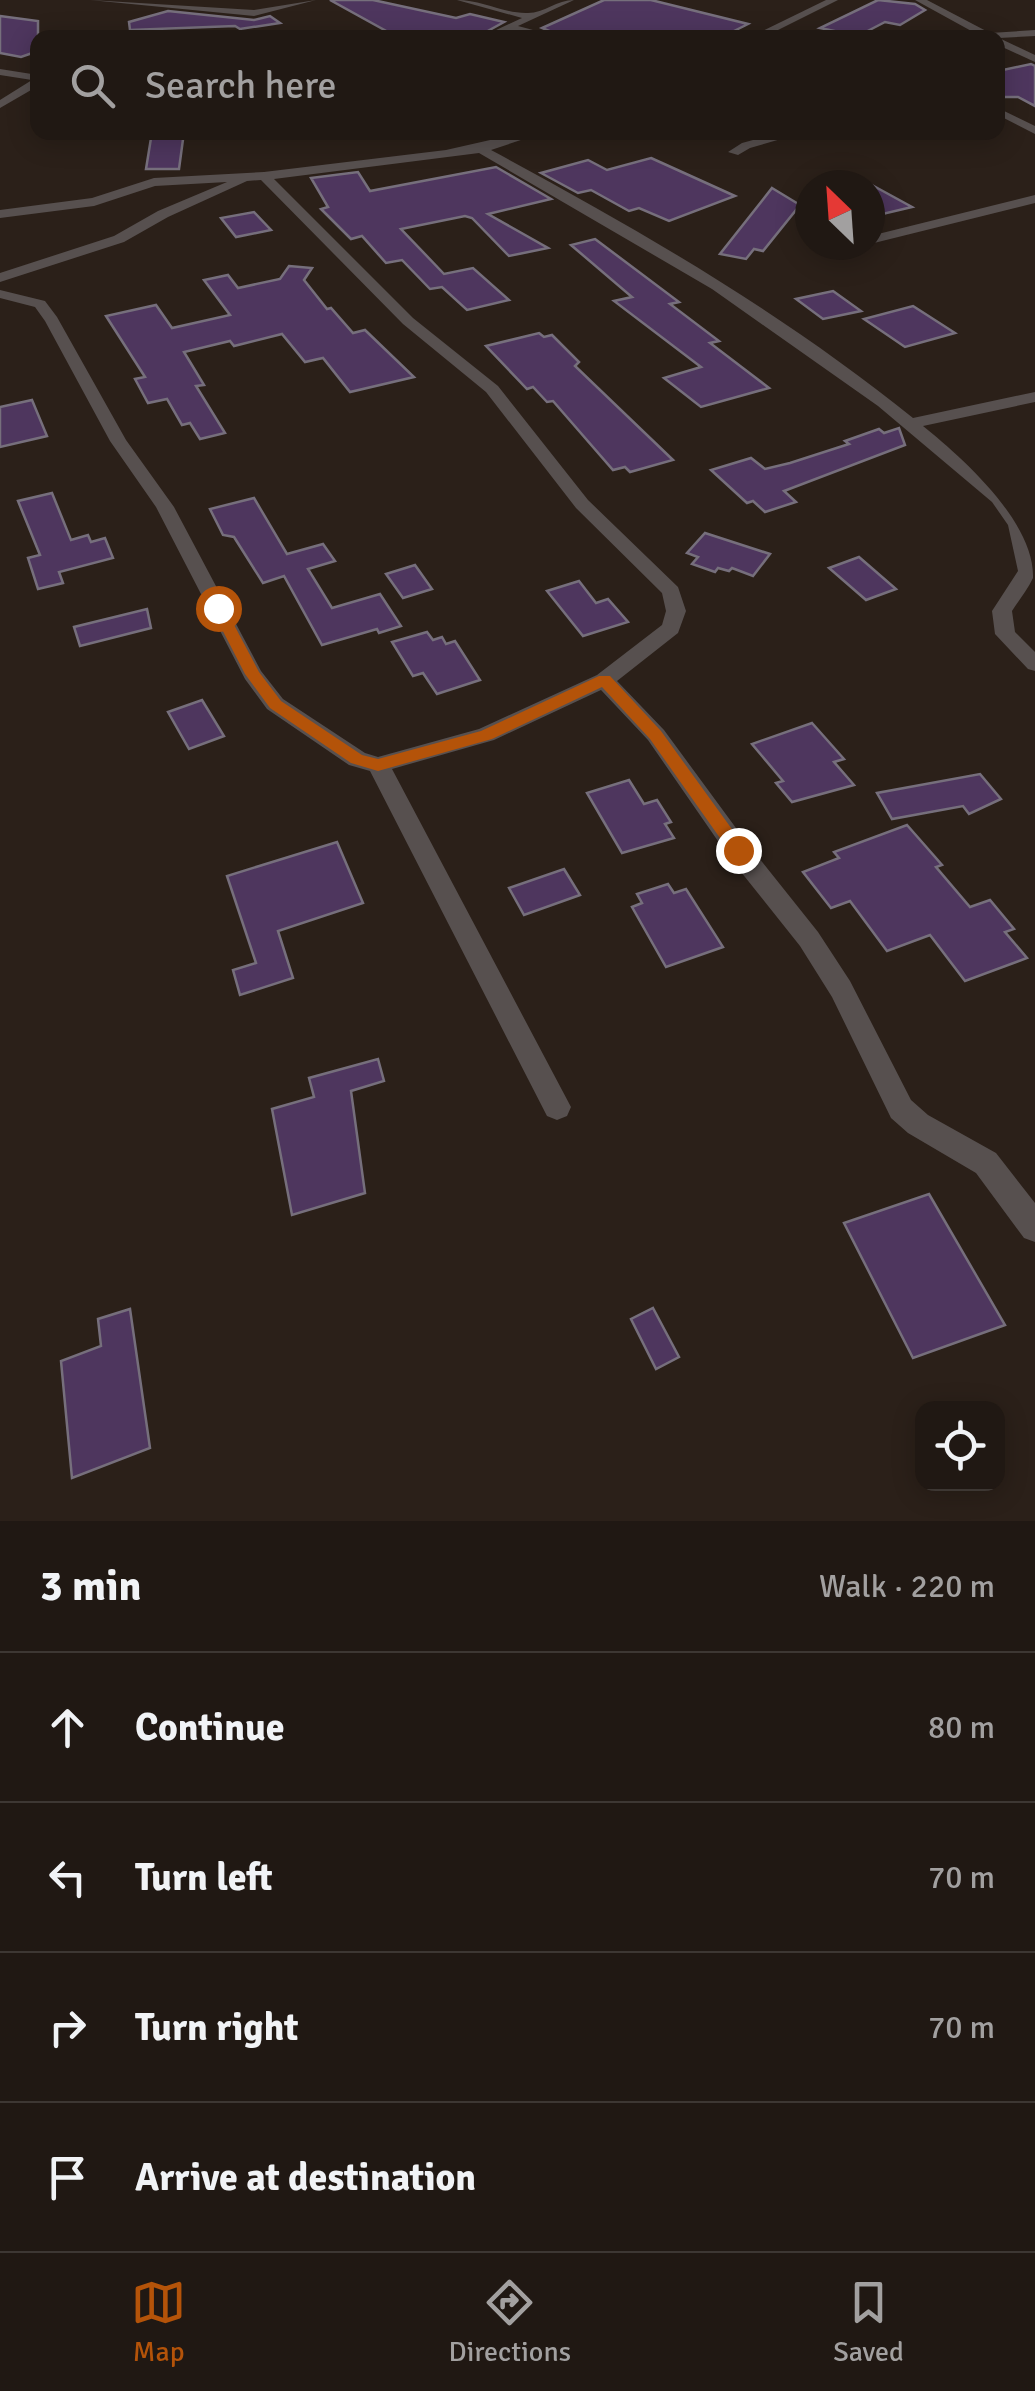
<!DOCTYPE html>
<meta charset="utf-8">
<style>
:root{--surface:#201813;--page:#28211c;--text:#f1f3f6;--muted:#a2a0a0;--line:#3d3733;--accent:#b45309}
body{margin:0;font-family:Signika,sans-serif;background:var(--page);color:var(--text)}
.controls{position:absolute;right:30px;bottom:30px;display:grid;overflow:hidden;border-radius:20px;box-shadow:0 5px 25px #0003}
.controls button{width:90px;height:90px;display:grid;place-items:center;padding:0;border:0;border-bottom:2px solid var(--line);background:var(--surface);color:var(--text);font:50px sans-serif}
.compass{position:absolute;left:795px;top:170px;width:90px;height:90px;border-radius:50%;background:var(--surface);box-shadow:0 5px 25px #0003;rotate:335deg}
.stop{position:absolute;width:30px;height:30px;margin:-22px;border:8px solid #b45309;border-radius:50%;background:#fff}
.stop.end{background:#b45309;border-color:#fff;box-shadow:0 2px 10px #0008}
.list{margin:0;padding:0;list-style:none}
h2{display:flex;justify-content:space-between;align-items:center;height:130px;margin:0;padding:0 40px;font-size:42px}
h2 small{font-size:32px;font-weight:400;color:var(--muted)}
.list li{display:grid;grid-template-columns:65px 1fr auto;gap:30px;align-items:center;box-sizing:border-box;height:150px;padding:0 40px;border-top:2px solid var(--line)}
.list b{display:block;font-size:38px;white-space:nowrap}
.list em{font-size:32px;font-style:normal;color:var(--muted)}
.icon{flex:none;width:55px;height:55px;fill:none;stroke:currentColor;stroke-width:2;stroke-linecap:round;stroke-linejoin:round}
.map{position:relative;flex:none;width:1035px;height:1521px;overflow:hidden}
.search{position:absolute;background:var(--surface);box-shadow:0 5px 25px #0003;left:30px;right:30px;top:30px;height:110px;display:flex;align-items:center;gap:25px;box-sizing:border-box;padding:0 35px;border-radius:20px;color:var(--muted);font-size:38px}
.sheet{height:730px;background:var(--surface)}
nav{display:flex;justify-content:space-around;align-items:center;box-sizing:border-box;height:140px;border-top:2px solid var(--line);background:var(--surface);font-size:28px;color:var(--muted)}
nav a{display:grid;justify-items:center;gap:5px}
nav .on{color:var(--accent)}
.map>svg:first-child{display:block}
</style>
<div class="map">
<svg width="1035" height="1521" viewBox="0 0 1035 1521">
<rect width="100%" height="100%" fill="#2b2019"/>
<!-- building -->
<g fill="#4e365e" stroke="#766f7c" stroke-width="2.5">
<polygon points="330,0 373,0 456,18 470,14 504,22 475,38 399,38"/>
<polygon points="604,0 651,0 748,24 720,38 566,38 542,28"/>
<polygon points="878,0 915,4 925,10 900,25 885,22 858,36 820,28"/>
<polygon points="168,11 254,20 270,16 280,23 240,29 235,26 130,30 129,22"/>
<polygon points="0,16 38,21 38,51 21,57 0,53"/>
<polygon points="1031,64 1035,66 1035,106 1018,97 998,97 998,71"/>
<polygon points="152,132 184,132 179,169 146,169"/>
<polygon points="651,158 735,196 669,221 639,208 629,211 591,190 578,193 541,173 588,160 607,170"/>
<polygon points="496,167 551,199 488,214 548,248 509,256 472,218 465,216 401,229 444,274 473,268 509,300 467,310 442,287 430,289 402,260 386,263 362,236 351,239 321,209 328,207 311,178 358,172 370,191"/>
<polygon points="870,184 912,207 870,217"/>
<polygon points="772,188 800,205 763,251 754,249 746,259 720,254"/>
<polygon points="254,212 271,230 236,237 221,218"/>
<polygon points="595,239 679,302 670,304 719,341 710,343 769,388 701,407 664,378 701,367 614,301 632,297 571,245"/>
<polygon points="289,266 312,268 304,280 327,309 331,308 353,333 365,330 414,377 350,392 323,358 305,362 282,334 234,346 230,341 184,352 204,385 196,386 225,433 200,439 190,423 182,425 167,399 148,403 135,379 145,377 106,316 156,305 172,328 230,315 204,280 228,275 238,288 280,279"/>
<polygon points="833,291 861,311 823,319 796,299"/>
<polygon points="913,306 955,333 905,347 864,319"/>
<polygon points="539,333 544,337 552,335 579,362 575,366 673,460 630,472 625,467 613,470 553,401 547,402 533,387 527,389 486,346"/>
<polygon points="32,400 47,436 0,447 0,407"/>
<polygon points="879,429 884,433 899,428 905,445 784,491 796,502 765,512 753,501 747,503 711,470 751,458 765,469 790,463 849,444 845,441"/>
<polygon points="52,493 71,540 88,535 91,542 105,538 113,558 59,572 63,583 38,589 28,558 40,555 18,501"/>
<polygon points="254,498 287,554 323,544 335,561 308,569 332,608 380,594 401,626 379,633 377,629 322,645 284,576 263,583 234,537 223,535 210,509"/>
<polygon points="705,533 770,554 753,576 732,568 729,571 718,568 715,572 692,564 698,557 687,553"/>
<polygon points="859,557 896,589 866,600 829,568"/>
<polygon points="415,565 432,589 403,598 386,574"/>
<polygon points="579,581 596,603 608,599 628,622 583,636 547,591"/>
<polygon points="147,609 151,628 80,646 74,627"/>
<polygon points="427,632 433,640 442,637 446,644 455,641 480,680 437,694 423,673 413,676 392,642"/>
<polygon points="202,700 224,736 189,749 168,712"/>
<polygon points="812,723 844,759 834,762 854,785 792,802 776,783 783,781 752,744"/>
<polygon points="980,774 1001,799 969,814 963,806 892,819 877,793"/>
<polygon points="629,780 644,804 657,800 671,822 665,824 674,838 622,853 587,793"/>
<polygon points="907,825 942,865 936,867 970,907 990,900 1014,929 1005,932 1027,958 965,981 930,935 887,951 850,901 831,908 803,872 839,858 834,852"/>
<polygon points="337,842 363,903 278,931 293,978 240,995 233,970 256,963 227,876"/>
<polygon points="564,869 580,895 524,915 509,888"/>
<polygon points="668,884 674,893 686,889 723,947 666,967 632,907 642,903 637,894"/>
<polygon points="378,1059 384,1081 351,1091 365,1193 292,1215 272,1109 314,1097 309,1078"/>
<polygon points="929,1194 1005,1325 913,1358 844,1223"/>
<polygon points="653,1308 679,1357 656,1369 631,1319"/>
<polygon points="130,1309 150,1448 72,1478 61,1361 101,1346 98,1319"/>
</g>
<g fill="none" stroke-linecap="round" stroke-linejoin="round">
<!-- minor -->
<g fill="#57504f" fill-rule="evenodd">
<polygon points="90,0 254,10 316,0 254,16"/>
<path d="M 457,0 C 482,0 505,14 528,13 C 544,13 557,0 574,0 L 518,26 L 563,38 L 509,30 L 493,38 L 479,38 L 522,18 Z"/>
<polygon points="826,0 838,0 762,38 748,38"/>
<polygon points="915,0 927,0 990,33 1035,30 1035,36 999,38 1035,55 1035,62 998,45 998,38 984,38"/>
<polygon points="0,69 38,75 38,86 0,108 0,100 32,80 0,75"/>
<polygon points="998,108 1035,126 1035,134 998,115"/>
<path d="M 526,132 L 545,132 L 491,150 C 638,229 783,313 913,418 L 1035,392 L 1035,402 L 923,426 C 959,455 1035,521 1033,578 C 1028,589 1019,600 1012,611 L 1015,632 L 1035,652 L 1035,671 L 1028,669 L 995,634 L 992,611 L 1018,571 L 1008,525 L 992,502 L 878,406 L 712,289 L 479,153 L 274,179 L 413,318 L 498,386 L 588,500 L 678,587 L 686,611 L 678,633 L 617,681 L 664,730 L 747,843 L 818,932 L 850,981 L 911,1100 L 928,1115 L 996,1153 L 1035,1203 L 1035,1242 L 1024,1238 L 976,1173 L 908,1133 L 891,1118 L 832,997 L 800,946 L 729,857 L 648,740 L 601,690 L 494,740 L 392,769 L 571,1107 L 567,1116 L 557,1120 L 547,1116 L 370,771 L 349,765 L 267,709 L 245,679 L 156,507 L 110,441 L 45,321 L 35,307 L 0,298 L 0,290 L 45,301 L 57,317 L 126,440 L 174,507 L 261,671 L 283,699 L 365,753 L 378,757 L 479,729 L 597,675 L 662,625 L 666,611 L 662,593 L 576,508 L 486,392 L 403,324 L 261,180 L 247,181 L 168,217 L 124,242 L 0,282 L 0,273 L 114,236 L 158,211 L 227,182 L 155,186 L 94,206 L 0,218 L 0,210 L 92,198 L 154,178 L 264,172 L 446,150 Z"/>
<polygon points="783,132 805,132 750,148 738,155 728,152 742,143"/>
<polygon points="1035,195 1035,203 870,244 870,236"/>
</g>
</g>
<!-- route -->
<polygon fill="#b45309" points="213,604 223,604 259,672 281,701 362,755 378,759 481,731 599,676 610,676 661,731 747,850 738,857 732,855 650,739 602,687 492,739 378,771 351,763 270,708 245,674 211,608"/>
</svg>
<div class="controls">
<button><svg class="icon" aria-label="locate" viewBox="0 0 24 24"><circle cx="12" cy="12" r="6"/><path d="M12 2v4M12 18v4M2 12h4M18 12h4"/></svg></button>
</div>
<svg class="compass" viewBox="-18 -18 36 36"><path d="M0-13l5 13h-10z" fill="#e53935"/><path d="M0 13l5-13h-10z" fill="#a2a0a0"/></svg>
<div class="stop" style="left:218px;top:608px"></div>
<div class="stop end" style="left:738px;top:850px"></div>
<div class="search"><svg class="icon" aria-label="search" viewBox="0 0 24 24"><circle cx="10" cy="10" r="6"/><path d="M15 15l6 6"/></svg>Search here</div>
</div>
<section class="sheet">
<h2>3 min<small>Walk · 220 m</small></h2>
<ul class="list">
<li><svg class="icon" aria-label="ahead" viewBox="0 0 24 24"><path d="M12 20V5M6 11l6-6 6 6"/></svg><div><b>Continue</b></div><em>80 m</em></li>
<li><svg class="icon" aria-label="left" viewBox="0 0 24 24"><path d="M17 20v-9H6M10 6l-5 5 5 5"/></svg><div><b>Turn left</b></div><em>70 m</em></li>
<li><svg class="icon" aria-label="right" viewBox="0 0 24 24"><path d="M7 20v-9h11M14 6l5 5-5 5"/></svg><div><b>Turn right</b></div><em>70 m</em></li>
<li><svg class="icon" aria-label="arrive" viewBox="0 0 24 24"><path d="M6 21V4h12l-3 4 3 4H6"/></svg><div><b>Arrive at destination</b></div></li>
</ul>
</section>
<nav>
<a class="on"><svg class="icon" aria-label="map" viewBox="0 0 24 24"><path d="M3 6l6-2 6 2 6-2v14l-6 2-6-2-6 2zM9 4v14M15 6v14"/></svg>Map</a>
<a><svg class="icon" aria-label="directions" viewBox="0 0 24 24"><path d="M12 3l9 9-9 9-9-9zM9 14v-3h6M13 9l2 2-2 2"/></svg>Directions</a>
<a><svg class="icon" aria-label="saved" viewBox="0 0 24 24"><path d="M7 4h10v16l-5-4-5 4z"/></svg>Saved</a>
</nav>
